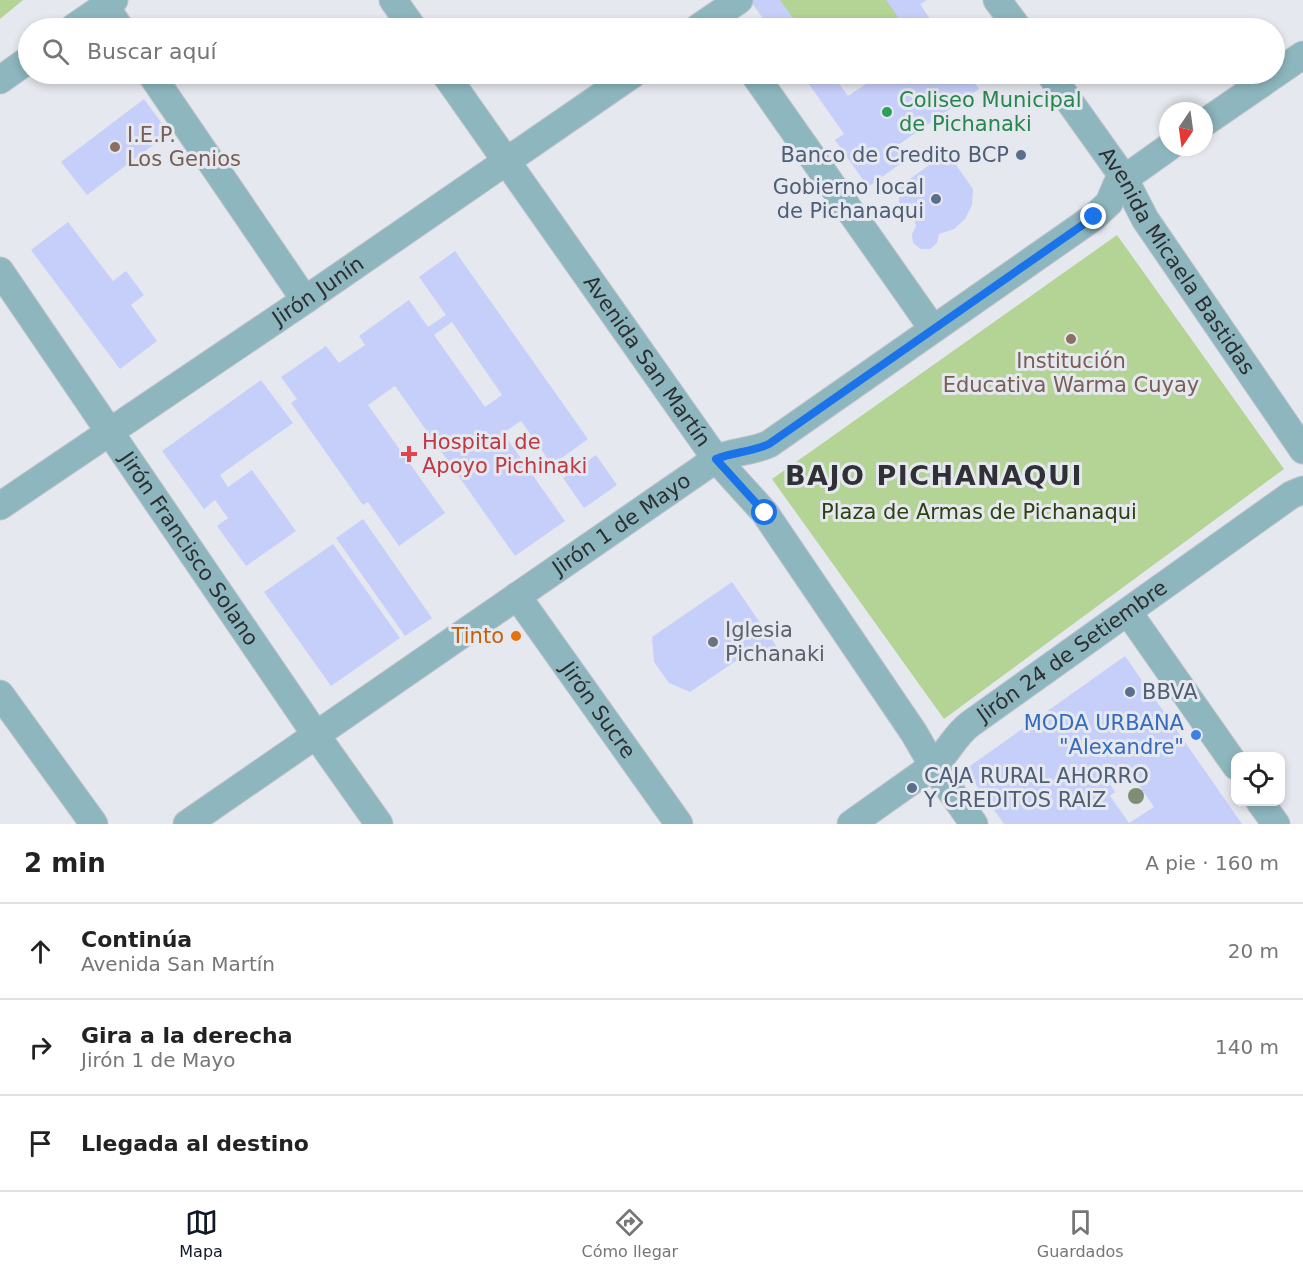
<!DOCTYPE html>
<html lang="es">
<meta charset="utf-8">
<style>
:root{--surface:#fff;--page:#f2f2f2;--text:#222;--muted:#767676;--line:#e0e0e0;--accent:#111827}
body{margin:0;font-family:"DejaVu Sans",sans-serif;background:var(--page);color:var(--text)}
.controls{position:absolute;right:18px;bottom:18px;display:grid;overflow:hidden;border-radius:12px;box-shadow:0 3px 9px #0003}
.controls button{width:54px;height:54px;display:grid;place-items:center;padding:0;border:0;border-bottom:2px solid var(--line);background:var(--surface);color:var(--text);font:30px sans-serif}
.compass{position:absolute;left:1159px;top:102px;width:54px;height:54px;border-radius:50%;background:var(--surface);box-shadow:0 3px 9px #0003;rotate:193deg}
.stop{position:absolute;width:18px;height:18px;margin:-14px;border:4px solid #1a73e8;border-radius:50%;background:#fff}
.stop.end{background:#1a73e8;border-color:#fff;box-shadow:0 2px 6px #0008}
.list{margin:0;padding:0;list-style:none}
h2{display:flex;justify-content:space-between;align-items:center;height:78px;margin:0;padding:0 24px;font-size:26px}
h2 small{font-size:20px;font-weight:400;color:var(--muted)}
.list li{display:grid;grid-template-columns:39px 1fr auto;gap:18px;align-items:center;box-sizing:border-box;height:96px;padding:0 24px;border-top:2px solid var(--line)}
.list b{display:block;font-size:22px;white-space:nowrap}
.list p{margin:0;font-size:20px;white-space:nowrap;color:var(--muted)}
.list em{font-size:20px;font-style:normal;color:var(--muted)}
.icon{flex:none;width:33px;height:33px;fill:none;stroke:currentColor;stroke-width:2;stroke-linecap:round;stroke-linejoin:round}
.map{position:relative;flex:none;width:1303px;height:824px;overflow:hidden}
.search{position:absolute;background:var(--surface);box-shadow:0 3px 9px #0003;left:18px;right:18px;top:18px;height:66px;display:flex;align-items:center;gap:15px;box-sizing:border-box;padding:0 21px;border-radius:33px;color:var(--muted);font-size:22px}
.sheet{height:366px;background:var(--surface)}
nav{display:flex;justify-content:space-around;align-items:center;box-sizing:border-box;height:84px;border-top:2px solid var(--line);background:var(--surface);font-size:16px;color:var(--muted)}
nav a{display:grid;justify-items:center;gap:3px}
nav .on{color:var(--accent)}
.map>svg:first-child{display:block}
</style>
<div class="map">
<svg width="1303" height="824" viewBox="0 0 1303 824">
<rect width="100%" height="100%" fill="#e6e8ef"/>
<!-- green -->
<g fill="#b3d494">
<polygon points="0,0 23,0 0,19"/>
<polygon points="750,0 916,0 936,28 770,28"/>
<polygon points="1117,235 1284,469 944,719 772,479"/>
</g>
<!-- building -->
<g fill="#c6cffa" fill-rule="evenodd">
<polygon points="750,0 780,0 800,28 770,28"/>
<polygon points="886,0 927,0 920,4 936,28 906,28"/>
<polygon points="802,74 832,74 848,96 881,74 968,74 979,89 898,145 907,159 868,187 835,140 844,134"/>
<polygon points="144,99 169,133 87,195 61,162"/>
<polygon points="947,152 973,189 972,205 965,219 954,229 939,234 937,243 930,249 921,249 913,243 912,234 916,226 913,216 907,214 899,203 899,196 902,189 899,187"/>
<polygon points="68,222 113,281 126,271 144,295 131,305 157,341 120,369 31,250"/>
<path d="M 455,251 L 588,439 L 552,465 L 521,421 L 503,433 L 565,521 L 515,556 L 395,386 L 368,405 L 445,513 L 399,546 L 368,502 L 363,505 L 291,403 L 297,399 L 281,377 L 326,346 L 339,363 L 365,345 L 359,336 L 409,300 L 428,327 L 446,315 L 419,277 ZM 452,322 L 502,395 L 485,407 L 434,335 Z"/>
<polygon points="261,380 293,423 220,475 228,487 252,470 296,531 246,566 217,526 228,518 215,500 204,509 162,451"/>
<polygon points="596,455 617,485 584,508 563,478"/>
<polygon points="363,519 432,618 405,636 336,538"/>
<polygon points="333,544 400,638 331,686 264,592"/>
<polygon points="732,582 777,647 762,657 755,648 690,692 669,683 654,662 652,637"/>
<path d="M 1125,656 L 1242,824 L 1004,824 L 969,775 L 970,766 ZM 1129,771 L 1154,807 L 1129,823 L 1110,796 L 1115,792 L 1110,784 Z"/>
</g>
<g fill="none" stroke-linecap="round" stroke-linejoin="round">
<!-- minor casing -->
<g stroke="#c1c3c9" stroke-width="29">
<g id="minor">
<polyline points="393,0 413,28"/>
<polyline points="997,0 1018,28"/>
<polyline points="105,6 120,28"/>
<polyline points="73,28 114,0"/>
<polyline points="698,28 739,0"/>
<polyline points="151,74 305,300"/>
<path id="s1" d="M 445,74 L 716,459 L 765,513 L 914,733 L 933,766 L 974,824"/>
<polyline points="754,74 933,329"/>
<path id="s2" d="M 1050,74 L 1124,178 L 1145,219 L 1303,450"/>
<polyline points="0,80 28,60"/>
<polyline points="1204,123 1303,55"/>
<path id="s3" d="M 0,271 L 316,735 L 379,824"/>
<path id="s4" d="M 0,506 L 305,300 L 633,74"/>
<path id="s5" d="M 517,596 L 679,824"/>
<polyline points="1128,612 1236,766"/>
<polyline points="0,694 94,824"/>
<polyline points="1260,802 1276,824"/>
<path id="s6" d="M 187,824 L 716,459 C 733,451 752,452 769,444 L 1094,217 L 1109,203 L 1117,184 L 1169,147"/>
<path id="s7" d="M 851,824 L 933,766 C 948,753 954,736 970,724 L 1291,495 L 1303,490"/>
</g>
</g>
<!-- minor -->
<use href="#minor" stroke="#8db6bf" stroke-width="27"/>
</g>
<!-- trees -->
<circle fill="#808d75" cx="1136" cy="796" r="8"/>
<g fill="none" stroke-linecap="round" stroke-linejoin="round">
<!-- route -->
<path stroke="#1a73e8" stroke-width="8" d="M 765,513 L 716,459 C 733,452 752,452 769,444 L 1094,217"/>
</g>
<!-- markers -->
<circle fill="#2e9e5b" stroke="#e6e8ef" stroke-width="2" cx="887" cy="112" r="6"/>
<g fill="#8d6e63" stroke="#e6e8ef" stroke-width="2">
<circle cx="115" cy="147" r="6"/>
<circle cx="1071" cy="339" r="6"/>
</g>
<g fill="#5c6f8a" stroke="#e6e8ef" stroke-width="2">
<circle cx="1021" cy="155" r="6"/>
<circle cx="936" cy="199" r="6"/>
<circle cx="1130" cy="692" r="6"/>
<circle cx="912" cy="788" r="6"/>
</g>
<path fill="#e0444e" stroke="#e6e8ef" stroke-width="2" d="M406 445h6v6h6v6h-6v6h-6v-6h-6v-6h6z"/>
<circle fill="#e8710a" stroke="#e6e8ef" stroke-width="2" cx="516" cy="636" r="6"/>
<circle fill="#6b7280" stroke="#e6e8ef" stroke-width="2" cx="713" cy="642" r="6"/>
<circle fill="#3f7fe0" stroke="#e6e8ef" stroke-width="2" cx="1196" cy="735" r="6"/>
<g text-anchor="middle" stroke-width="6" stroke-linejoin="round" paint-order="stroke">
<!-- leisure labels -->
<g font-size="21" fill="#27864d" stroke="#e6e8ef" text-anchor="start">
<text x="899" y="107">Coliseo Municipal<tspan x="899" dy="24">de Pichanaki</tspan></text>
</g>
<!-- education labels -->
<g font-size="21" fill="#785e54" stroke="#e6e8ef" text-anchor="start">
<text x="127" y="142">I.E.P.<tspan x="127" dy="24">Los Genios</tspan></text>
<text x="1071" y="368" text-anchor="middle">Institución<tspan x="1071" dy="24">Educativa Warma Cuyay</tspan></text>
</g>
<!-- service labels -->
<g font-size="21" fill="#4e5e75" stroke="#e6e8ef" text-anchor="end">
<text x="1009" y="162">Banco de Credito BCP</text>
<text x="924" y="194">Gobierno local<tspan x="924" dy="24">de Pichanaqui</tspan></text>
<text x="1142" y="699" text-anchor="start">BBVA</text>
<text x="924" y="783" text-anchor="start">CAJA RURAL AHORRO<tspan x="924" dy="24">Y CREDITOS RAIZ</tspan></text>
</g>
<!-- street labels -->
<g font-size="21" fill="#2d2e31" stroke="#e6e8ef">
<text dy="7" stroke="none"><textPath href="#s2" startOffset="226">Avenida Micaela Bastidas</textPath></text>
<text dy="7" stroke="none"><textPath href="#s4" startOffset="384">Jirón Junín</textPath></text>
<text dy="7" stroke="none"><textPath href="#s1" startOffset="351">Avenida San Martín</textPath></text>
<text dy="7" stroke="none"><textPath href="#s6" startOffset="528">Jirón 1 de Mayo</textPath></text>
<text dy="7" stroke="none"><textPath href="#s3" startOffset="336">Jirón Francisco Solano</textPath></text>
<text dy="7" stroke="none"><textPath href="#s7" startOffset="282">Jirón 24 de Setiembre</textPath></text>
<text dy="7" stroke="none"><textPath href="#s5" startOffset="140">Jirón Sucre</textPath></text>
</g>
<!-- health labels -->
<g font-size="21" fill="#be3a42" stroke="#e6e8ef" text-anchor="start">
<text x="422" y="449">Hospital de<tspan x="422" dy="24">Apoyo Pichinaki</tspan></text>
</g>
<!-- park labels -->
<g font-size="21" fill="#2c4211" stroke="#e6e8ef">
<text x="979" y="519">Plaza de Armas de Pichanaqui</text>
</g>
<!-- worship labels -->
<g font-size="21" fill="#5b616d" stroke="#e6e8ef" text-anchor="start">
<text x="725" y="637">Iglesia<tspan x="725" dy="24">Pichanaki</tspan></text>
</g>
<!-- food labels -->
<g font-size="21" fill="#c56008" stroke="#e6e8ef" text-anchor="end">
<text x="504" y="643">Tinto</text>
</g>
<!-- shop labels -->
<g font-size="21" fill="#366cbe" stroke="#e6e8ef" text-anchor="end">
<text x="1184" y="730">MODA URBANA<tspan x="1184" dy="24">"Alexandre"</tspan></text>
</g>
<!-- district labels -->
<g font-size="27" font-weight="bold" letter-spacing="1.5" fill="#303137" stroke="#e6e8ef">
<text x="934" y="485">BAJO PICHANAQUI</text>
</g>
</g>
</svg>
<div class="controls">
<button><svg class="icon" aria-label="locate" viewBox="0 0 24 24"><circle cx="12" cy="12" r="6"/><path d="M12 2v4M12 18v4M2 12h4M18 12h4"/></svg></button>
</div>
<svg class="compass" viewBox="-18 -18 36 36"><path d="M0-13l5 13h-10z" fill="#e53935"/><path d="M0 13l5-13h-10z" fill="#767676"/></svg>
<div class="stop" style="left:765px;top:513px"></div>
<div class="stop end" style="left:1094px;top:217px"></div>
<div class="search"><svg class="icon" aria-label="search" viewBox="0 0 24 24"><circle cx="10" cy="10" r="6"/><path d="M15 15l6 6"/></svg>Buscar aquí</div>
</div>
<section class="sheet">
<h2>2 min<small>A pie · 160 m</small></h2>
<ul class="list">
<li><svg class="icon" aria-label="ahead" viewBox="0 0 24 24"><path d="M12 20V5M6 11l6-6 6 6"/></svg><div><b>Continúa</b><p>Avenida San Martín</p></div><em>20 m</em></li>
<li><svg class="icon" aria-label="right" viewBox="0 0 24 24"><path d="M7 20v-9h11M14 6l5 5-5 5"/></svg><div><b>Gira a la derecha</b><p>Jirón 1 de Mayo</p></div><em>140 m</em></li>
<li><svg class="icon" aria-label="arrive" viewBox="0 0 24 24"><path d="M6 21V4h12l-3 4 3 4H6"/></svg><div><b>Llegada al destino</b></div></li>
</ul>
</section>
<nav>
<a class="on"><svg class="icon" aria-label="map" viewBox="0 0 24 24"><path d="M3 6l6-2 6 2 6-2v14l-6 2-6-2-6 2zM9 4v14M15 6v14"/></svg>Mapa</a>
<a><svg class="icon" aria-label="directions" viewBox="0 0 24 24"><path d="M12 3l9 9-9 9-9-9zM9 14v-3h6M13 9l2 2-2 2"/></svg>Cómo llegar</a>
<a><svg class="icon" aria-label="saved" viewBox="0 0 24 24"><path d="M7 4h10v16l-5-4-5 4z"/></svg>Guardados</a>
</nav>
